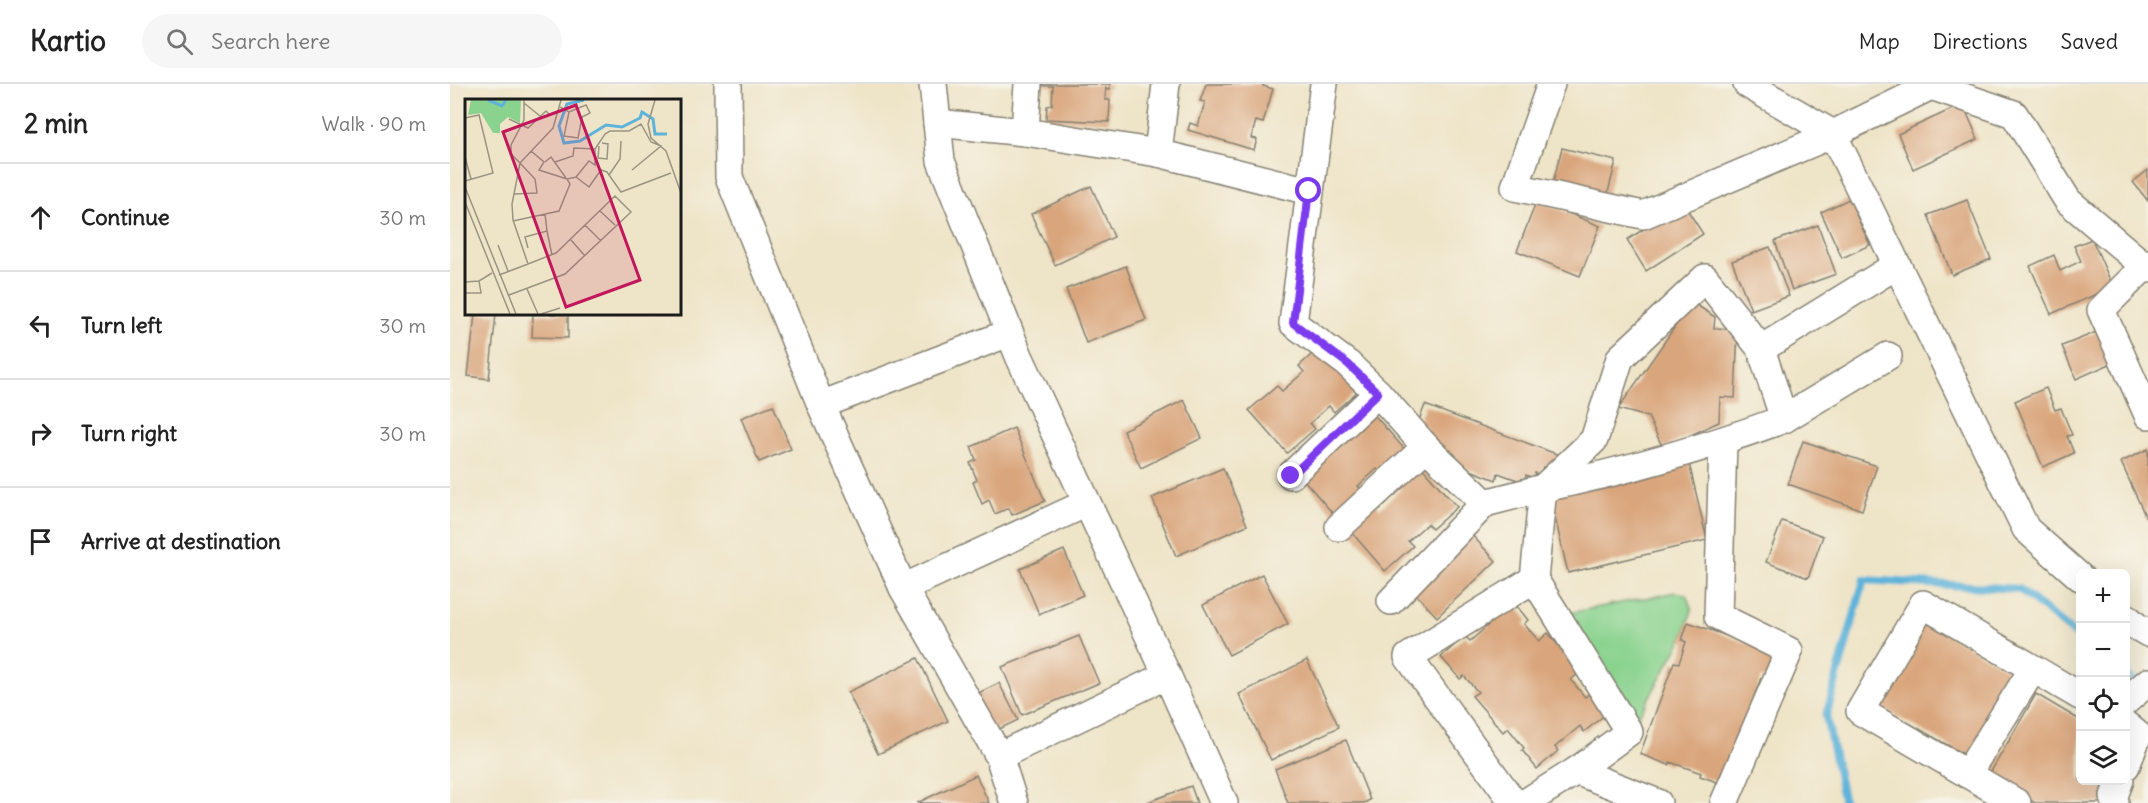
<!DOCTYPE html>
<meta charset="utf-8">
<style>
:root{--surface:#fff;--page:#f6f6f6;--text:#222;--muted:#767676;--line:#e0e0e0}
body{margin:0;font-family:Delius,sans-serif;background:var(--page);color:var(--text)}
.controls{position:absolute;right:18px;bottom:18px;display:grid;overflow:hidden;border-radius:9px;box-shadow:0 6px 24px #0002}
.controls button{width:54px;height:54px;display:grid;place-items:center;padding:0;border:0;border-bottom:2px solid var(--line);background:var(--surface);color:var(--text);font:30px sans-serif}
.stop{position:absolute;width:18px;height:18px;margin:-14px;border:4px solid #7c3aed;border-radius:50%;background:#fff}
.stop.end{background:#7c3aed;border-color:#fff;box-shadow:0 2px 6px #0008}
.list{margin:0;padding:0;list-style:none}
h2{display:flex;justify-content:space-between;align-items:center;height:78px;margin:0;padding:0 24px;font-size:26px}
h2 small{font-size:20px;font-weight:400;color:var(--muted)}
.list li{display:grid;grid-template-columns:39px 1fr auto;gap:18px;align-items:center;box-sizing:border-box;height:108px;padding:0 24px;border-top:2px solid var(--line)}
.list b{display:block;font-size:22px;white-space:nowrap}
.list em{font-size:20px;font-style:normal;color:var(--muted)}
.icon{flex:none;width:33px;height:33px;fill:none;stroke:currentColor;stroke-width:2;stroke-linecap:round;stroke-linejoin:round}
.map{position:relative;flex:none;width:1698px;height:719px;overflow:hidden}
header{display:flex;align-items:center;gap:36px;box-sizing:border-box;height:84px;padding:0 30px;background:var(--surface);border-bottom:2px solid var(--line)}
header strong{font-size:28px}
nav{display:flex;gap:33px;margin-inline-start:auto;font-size:21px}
.search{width:420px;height:54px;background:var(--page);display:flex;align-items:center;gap:15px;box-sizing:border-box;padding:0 21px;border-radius:33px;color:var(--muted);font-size:22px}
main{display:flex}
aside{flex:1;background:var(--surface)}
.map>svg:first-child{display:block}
</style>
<header>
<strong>Kartio</strong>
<div class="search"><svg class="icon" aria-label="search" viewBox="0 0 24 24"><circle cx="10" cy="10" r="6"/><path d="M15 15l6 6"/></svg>Search here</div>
<nav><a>Map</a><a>Directions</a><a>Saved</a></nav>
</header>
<main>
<aside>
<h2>2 min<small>Walk · 90 m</small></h2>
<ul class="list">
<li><svg class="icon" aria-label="ahead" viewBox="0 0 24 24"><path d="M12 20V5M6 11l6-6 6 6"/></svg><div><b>Continue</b></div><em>30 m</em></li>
<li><svg class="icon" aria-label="left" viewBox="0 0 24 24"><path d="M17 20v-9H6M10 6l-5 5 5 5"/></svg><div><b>Turn left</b></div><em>30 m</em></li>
<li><svg class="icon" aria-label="right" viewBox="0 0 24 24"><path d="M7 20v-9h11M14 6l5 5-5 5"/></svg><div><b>Turn right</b></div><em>30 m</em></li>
<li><svg class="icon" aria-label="arrive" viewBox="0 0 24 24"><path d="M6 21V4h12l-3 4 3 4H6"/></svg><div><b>Arrive at destination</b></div></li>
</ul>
</aside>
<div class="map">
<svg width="1698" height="719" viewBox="0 0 1698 719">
<rect width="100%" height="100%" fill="#f7f3e8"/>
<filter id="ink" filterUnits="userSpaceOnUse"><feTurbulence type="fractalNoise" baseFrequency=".0167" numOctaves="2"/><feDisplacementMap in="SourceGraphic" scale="12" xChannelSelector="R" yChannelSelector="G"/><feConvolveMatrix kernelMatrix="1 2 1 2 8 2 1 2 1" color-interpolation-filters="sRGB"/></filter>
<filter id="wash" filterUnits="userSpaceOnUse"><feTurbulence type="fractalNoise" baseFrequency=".008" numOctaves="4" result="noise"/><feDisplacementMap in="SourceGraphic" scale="24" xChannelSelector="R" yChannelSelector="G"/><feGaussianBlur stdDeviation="1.35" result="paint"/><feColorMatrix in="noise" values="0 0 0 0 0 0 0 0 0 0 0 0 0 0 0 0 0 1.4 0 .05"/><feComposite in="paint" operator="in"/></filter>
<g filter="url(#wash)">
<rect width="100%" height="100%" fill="#eee4c7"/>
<!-- green -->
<polygon fill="#8ad38f" stroke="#537856" stroke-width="1.5" points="1226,508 1236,511 1242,526 1232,556 1184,640 1109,531"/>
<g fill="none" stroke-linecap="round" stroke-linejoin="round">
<!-- stream -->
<g stroke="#5eb3da" stroke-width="8">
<polyline points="1676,590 1689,601"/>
<polyline points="1394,719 1376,632 1414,496 1569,505 1630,554"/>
</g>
</g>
<g id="blocks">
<!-- building -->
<g fill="#d9a57c">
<polygon points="592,0 660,0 660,5 656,4 655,16 660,16 659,38 596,35 597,22 602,21 603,2 592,2"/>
<polygon points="756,0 813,0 813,2 823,5 813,39 806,37 801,54 807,55 804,66 738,46 740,39 748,42 755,18 750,17"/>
<polygon points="1513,20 1528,55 1463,85 1448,50"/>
<polygon points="1112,64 1166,77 1157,112 1103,98"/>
<polygon points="1698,86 1698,117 1683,98"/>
<polygon points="641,102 664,153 605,181 581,130"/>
<polygon points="1399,115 1420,161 1392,174 1371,128"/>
<polygon points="1087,116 1150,142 1130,192 1067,167"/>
<polygon points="1517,116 1541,175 1502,191 1478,131"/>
<polygon points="1233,119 1253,150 1196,187 1177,156"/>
<polygon points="1368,141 1386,190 1342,206 1325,157"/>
<polygon points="1642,155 1663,203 1601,230 1580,182 1604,171 1610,187 1631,177 1624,162"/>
<polygon points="1320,163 1339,212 1301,226 1282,177"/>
<polygon points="676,182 696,236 636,259 616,205"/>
<polygon points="1242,218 1265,233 1264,244 1288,245 1285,314 1270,313 1269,338 1213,364 1198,333 1168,325"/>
<polygon points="25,230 46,230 39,295 18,292"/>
<polygon points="83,230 118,230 118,254 82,253"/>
<polygon points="1649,247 1662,279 1626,295 1612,262"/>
<polygon points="871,262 909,306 884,328 879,322 860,339 865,345 837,369 799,326 827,302 832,307 854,288 849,282"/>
<polygon points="1596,304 1605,326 1611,324 1622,351 1617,352 1624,369 1593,383 1565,317"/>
<polygon points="734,316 752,354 691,384 673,346"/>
<polygon points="323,321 341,365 309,378 291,334"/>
<polygon points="975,321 1109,371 1103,387 1093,383 1090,391 1085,389 1083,394 1076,391 1073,398 1048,389 1046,396 1005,380 1007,373 986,366 975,348 977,343 968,339"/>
<polygon points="919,325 957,368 932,390 927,385 908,402 913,407 885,432 847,388"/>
<polygon points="564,344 595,417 562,431 559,424 545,430 539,416 532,420 523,398 527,396 520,379 526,376 521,363"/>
<polygon points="1353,357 1427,382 1412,426 1338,400"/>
<polygon points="1698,365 1698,438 1671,378"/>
<polygon points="1239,379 1257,456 1118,489 1100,412"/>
<polygon points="969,380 1007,423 982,445 977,440 958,457 963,462 935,487 897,443 925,419 930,425 951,405 946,399"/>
<polygon points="773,384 797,441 726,472 702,414"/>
<polygon points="1332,437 1373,452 1358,494 1316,478"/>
<polygon points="1019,448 1046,477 987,533 960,504"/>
<polygon points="614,466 633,511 589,530 570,485"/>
<polygon points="812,490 838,540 779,571 753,521"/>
<polygon points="1061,515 1078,536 1074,540 1089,557 1098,549 1130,588 1121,596 1135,613 1140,609 1157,629 1134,648 1130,642 1105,663 1108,667 1087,685 1072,666 1074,664 1058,644 1053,648 1022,612 1028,608 1014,592 1010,595 991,573 1015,552 1020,557 1042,538 1039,534"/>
<polygon points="1470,535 1569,592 1522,675 1422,618"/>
<polygon points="1238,538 1327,570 1317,596 1311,594 1302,618 1308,620 1278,702 1250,692 1251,689 1220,678 1219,681 1190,670 1224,578 1229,579 1236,558 1232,556"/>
<polygon points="629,552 649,599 572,631 552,583"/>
<polygon points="468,574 498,637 428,670 398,608"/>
<polygon points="857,576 889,643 821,676 789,610"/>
<polygon points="549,599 568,636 541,649 522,612"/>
<polygon points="1586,610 1630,636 1630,696 1664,696 1655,719 1585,719 1539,691"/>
<polygon points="896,656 920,716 914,719 838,719 825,685"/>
<polygon points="526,691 539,719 467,719"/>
<polygon points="741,702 747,719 695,719"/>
</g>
</g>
</g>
<g filter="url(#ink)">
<use href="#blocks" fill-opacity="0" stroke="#858072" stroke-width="1.5"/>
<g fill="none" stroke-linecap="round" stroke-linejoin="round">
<!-- minor casing -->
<g stroke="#858072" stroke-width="30">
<g id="minor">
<polyline points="278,0 279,93 371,321 453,504 549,672 564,719"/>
<polyline points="483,0 491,77 569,272 717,591 774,719"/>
<polyline points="716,0 708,69 859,107"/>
<polyline points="874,0 843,239 898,280 928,309 976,363 1035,419 1093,404 1084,495 958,573 1064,719"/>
<polyline points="1101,0 1065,103 1193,131 1383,50 1297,0"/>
<polyline points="487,39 575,48 708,69"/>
<polyline points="575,48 578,0"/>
<polyline points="1698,179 1651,226 1698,331"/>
<polyline points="371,321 559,249"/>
<polyline points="1334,335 1438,272"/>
<polyline points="1273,358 1268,532 1339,567 1274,719"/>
<polyline points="841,391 928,309"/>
<polyline points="1093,404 1144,356 1170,274 1255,194 1311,265 1447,181"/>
<path d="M 1094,404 C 1176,387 1255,364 1334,335 L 1311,265"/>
<polyline points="889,443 976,363"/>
<polyline points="1630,493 1576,445 1383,50 1481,2 1564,30 1618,117 1698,185"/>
<polyline points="1084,495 1179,648 1126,687 1208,719"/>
<polyline points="453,504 637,419"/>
<polyline points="941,517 1035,419"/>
<polyline points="1676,533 1686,542 1698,549"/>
<polyline points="1676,617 1698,598"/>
<polyline points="1676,641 1688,651 1676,682"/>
<polyline points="549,672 717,591"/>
<polyline points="1517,690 1583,585"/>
<polyline points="1075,719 1126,687"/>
<polyline points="1567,719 1410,627 1473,520 1630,612"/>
<polyline points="1665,719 1664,712 1670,696"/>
</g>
</g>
<!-- minor -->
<use href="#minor" stroke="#fff" stroke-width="27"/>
</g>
</g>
<g fill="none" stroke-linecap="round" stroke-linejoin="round" filter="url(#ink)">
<!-- route -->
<polyline stroke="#7c3aed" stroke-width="8" points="841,392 928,309 898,280 843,239 859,107"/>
</g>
<!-- overview -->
<g transform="translate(15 15)">
<rect width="216" height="216" fill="#eee4c7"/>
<path d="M 6,1 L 56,1 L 55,24 L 43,18 L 35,25 L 35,34 L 28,34 L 16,14 L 3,16 Z" fill="#8ad38f"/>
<path fill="none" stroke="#5eb3da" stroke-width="3" d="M 23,1 L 37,7 L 41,1M 119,1 L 102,5 L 94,27 L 99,44 L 115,42 L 141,26 L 157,28 L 175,19 L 177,13 L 188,20 L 190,35 L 202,35"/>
<path fill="none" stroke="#9a9483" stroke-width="1.5" d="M 59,1 L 59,21 L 46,46 L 46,55 L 55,64 L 88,29 L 96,1M 190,1 L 183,25 L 186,39 L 201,52 L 216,94M 59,4 L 75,17M 95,8 L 104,13 L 121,6 L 125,14 L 117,18 L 113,39 L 99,37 L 104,13M 0,19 L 14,16 L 28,74 L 0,82M 44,20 L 63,29 L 81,12 L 84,15M 134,47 L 133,59 L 142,60 L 143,45 L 137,44M 66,52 L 79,63 L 74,71 L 102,80M 0,58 L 6,80M 80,63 L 86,58 L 101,79M 90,63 L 108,57 L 109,49 L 130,50M 144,76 L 155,60 L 156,42M 111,78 L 124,62 L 130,66 L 130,50 L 140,35 L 145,32 L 164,32 L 176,25 L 186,43 L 196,47 L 167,71M 0,88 L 51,215M 0,103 L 45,215M 135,112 L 150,126M 48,122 L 94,112 L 105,85 L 102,80 L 111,78 L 124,88 L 136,71 L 142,73 L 156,93 L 206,74M 120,126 L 136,142M 82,132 L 87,156M 106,141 L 120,157M 33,146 L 43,172M 63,149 L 60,138 L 82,132 L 80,115M 34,176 L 63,165 L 48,121 L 47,105 L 49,95 L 55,64 L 70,80 L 72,94 L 49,95M 0,183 L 14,182 L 27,174M 62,190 L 73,215M 0,194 L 16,194 L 14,182M 44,196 L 100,175 L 166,113 L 150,97 L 91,154 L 63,165M 76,215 L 95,209"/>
<path fill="#c2185b" fill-opacity="0.15" stroke="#c2185b" stroke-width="3" d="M 111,6 L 175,181 L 101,208 L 38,33 Z"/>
<rect width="216" height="216" fill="none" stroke="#1c1c1c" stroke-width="3"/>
</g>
</svg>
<div class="controls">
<button>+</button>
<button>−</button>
<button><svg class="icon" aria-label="locate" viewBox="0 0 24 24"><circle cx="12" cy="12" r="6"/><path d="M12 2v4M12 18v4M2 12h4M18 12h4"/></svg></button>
<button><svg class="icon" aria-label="layers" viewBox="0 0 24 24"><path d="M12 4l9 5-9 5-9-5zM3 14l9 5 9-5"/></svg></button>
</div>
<div class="stop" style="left:859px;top:107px"></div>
<div class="stop end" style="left:841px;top:392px"></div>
</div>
</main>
